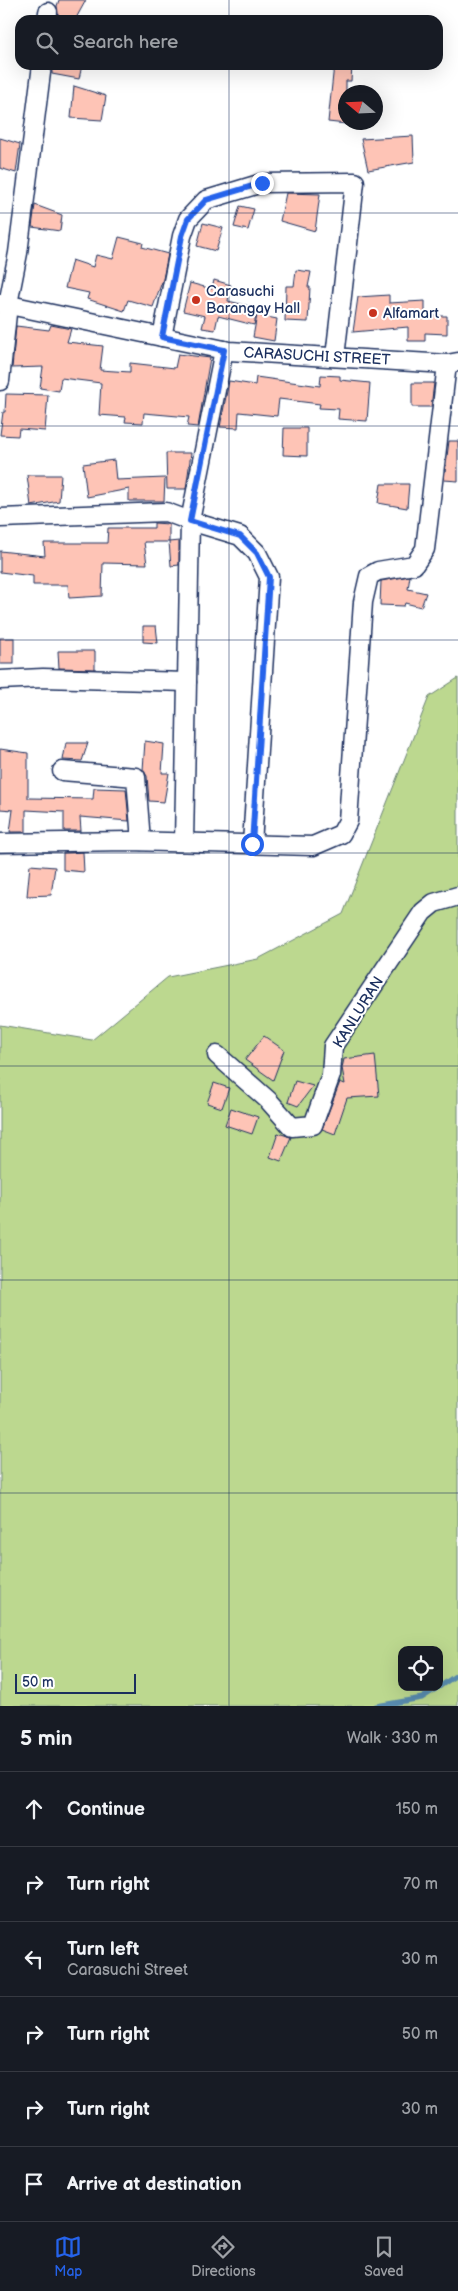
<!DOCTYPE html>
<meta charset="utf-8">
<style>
:root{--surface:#171b24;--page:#242831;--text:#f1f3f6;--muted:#9ea1a6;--line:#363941;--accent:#2563eb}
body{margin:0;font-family:"Balsamiq Sans",sans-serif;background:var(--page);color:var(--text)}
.controls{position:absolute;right:15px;bottom:15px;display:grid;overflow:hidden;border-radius:10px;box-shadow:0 5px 20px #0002}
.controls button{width:45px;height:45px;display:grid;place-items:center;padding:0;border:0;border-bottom:1px solid var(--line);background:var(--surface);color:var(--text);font:25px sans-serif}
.compass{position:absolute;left:338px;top:85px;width:45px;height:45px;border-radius:50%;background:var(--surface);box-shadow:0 5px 20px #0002;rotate:289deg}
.scale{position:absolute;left:15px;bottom:12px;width:121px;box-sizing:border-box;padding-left:5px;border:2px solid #1b2f5e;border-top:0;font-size:14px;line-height:18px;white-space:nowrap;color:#1b2f5e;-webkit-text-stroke:4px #fff;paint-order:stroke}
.stop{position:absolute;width:15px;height:15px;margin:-11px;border:4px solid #2563eb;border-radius:50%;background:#fff}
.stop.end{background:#2563eb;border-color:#fff;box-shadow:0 1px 5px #0008}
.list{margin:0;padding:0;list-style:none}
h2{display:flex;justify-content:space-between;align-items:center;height:65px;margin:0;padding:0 20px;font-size:21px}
h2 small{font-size:16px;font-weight:400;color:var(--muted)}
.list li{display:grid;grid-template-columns:32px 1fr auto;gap:15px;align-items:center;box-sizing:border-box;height:75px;padding:0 20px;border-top:1px solid var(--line)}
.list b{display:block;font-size:19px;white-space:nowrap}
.list p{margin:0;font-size:16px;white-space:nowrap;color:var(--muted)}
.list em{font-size:16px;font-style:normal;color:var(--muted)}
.icon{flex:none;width:28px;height:28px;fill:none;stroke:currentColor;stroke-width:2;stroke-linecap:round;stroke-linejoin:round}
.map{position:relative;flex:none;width:458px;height:1706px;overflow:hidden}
.search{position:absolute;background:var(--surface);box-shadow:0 5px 20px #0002;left:15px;right:15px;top:15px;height:55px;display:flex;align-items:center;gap:12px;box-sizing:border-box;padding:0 18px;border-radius:15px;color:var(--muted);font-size:19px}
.sheet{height:515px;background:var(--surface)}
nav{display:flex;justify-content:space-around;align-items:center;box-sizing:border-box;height:70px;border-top:1px solid var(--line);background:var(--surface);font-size:14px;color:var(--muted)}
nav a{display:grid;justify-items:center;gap:2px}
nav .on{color:var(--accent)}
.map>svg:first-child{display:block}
</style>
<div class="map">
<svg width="458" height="1706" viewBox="0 0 458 1706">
<rect width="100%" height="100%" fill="#fff"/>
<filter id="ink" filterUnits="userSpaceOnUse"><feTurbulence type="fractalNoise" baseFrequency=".02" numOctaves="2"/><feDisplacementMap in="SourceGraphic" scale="10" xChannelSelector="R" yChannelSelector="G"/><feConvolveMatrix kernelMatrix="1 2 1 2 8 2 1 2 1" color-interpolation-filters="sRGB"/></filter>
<g filter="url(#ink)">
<!-- green -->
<path fill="#bcd88f" stroke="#6c8476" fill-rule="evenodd" d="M 458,678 L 458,1706 L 0,1706 L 0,1025 L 92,1040 L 168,977 L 258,959 L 343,914 L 429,697 ZM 402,1650 L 439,1650 L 439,1687 L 402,1687 Z"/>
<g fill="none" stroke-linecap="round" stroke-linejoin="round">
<!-- stream -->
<g stroke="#598bae" stroke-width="5">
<polyline points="439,1687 458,1674"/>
<polyline points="376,1706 422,1698 439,1687"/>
</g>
</g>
<!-- building -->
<g fill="#fec4b6" stroke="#1b2f5e">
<polygon points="59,0 86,0 75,20 58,16 57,6"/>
<polygon points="52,65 82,65 79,79 52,74"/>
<polygon points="334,65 352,65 351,81 346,81 346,124 328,122"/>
<polygon points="74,86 106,96 102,120 71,118"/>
<polygon points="413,136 414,162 368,170 361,139"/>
<polygon points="0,138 20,144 16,173 0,168"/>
<polygon points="286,193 320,194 315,231 280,221"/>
<polygon points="35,205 62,215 60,231 32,227"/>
<polygon points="240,206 254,209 248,230 234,227"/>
<polygon points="203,223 223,228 216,251 197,246"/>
<polygon points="119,237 143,243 142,247 168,254 163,279 153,307 128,300 124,311 87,299 89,293 65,288 72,260 93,267 96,255 113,259"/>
<polygon points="296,270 311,272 308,287 310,287 308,322 285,321 286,286 294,286"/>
<polygon points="214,280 231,285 228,301 258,308 254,325 218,316 215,330 202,328 205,316 183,311 190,283 212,289"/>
<polygon points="389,295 389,303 425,301 425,316 447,316 447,334 425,333 425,341 408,341 408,327 353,332 358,297"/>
<polygon points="257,315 277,319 274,341 253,337"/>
<polygon points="51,325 71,329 67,342 103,346 100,370 130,372 130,363 175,368 178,354 210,358 198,427 187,426 189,417 144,413 143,423 125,422 126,417 99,415 101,383 61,378 59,391 40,388 43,367 12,368 16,326 49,330"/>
<polygon points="321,375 340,376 340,380 370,383 367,421 338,419 339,409 319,408 320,404 279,399 277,416 239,412 238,428 220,427 229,381 255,385 256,377 320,386"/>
<polygon points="412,383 434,383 431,407 412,407"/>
<polygon points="6,394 48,395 45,431 19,429 18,436 0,435 3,412 5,412"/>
<polygon points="284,428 307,428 307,456 283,455"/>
<polygon points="449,441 458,441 458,481 444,480"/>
<polygon points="166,453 191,453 186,489 167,489"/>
<polygon points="114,460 116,480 165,478 164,501 129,501 129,489 87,497 83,464"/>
<polygon points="27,475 61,475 59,501 31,506"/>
<polygon points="381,484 409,484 407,508 378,503"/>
<polygon points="154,523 169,524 169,542 144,542 147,564 103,563 102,596 69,598 68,585 33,585 33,576 0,572 0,551 45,556 44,543 107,543 108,528 154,528"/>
<polygon points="179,541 179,565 171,566 169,542"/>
<polygon points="410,576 408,589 426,593 421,607 405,603 404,606 380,605 381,581"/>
<polygon points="143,626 156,626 158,643 143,642"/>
<rect x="0" y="638" width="14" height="26"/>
<polygon points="58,651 95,651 95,669 59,668"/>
<polygon points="145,741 164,744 162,773 169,773 164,802 149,801 147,776 143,770"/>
<polygon points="66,743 88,743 82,761 63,760"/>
<polygon points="0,749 28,753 28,798 93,799 94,788 126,789 129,821 80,817 81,831 64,831 64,812 26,810 26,832 10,832 13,810 0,809"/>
<polygon points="83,852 84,872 63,870 63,853"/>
<polygon points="30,865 55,867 51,895 27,896"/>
<polygon points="264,1036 284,1050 273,1080 245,1060"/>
<polygon points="375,1055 379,1096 347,1098 335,1134 322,1129 340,1082 345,1084 342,1068 344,1059"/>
<polygon points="295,1081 313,1086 298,1106 288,1102"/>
<polygon points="214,1083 229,1088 222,1108 207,1103"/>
<polygon points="231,1108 258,1117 252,1134 225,1125"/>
<polygon points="278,1133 291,1137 281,1161 270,1157"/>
</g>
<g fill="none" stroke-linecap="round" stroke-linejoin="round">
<!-- minor casing -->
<g stroke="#1b2f5e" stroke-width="21">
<g id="minor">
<polyline points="47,20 48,12"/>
<polyline points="0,303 229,351 447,364 458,362"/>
<polyline points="162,337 182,236 188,219 206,200 262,183 355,182 335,357"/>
<polyline points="224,350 190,521 240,536 257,553 269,577 252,844"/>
<polyline points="0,381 8,304 18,253 42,65"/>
<polyline points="0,518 166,512 190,521 184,842"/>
<polyline points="0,680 43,678 187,682"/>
<polyline points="62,771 136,777 141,841"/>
<polyline points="0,843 129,841 313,846 341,834 348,821 363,602 369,576 378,571 414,565 425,549 447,364"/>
<polyline points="217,1055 268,1100 292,1127 313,1125 331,1075 333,1046 423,912 434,903 458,896"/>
</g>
</g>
<!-- minor -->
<use href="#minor" stroke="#fff" stroke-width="18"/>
</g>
</g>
<g fill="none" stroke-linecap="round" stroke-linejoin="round" filter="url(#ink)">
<!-- route -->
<polyline stroke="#2563eb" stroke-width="6" points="252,844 269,577 257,553 240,536 190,521 224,350 162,337 182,236 188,219 206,200 262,183"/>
</g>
<!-- grid -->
<path fill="none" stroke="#1b2f5e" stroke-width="1" stroke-opacity="0.55" d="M 229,0 L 229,20M 229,65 L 229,1706M 0,213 L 458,213M 0,426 L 458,426M 0,640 L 458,640M 0,853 L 458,853M 0,1066 L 458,1066M 0,1280 L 458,1280M 0,1493 L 458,1493"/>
<!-- markers -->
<g fill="#c8321e" stroke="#fff" stroke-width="2">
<circle cx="196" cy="300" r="5"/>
<circle cx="373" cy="313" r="5"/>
</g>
<g text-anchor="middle" stroke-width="4" stroke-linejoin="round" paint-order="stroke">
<!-- poi labels -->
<g font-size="15" fill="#1b2f5e" stroke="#fff" text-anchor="start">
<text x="206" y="296">Carasuchi<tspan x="206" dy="17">Barangay Hall</tspan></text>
<text x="383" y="318">Alfamart</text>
</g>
<!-- street labels -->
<g font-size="15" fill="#1b2f5e" stroke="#fff">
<text transform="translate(317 356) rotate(3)" y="5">CARASUCHI STREET</text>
<text transform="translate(358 1012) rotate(-58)" y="5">KANLURAN</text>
</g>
</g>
</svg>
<div class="controls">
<button><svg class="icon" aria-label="locate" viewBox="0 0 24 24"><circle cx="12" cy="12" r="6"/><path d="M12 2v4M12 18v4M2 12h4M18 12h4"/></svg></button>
</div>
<svg class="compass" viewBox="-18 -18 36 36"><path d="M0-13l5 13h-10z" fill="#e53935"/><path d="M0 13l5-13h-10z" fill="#9ea1a6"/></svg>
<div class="scale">50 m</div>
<div class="stop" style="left:252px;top:844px"></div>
<div class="stop end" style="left:262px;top:183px"></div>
<div class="search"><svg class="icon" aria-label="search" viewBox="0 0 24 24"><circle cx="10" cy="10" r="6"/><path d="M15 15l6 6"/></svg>Search here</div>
</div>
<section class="sheet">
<h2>5 min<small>Walk · 330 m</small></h2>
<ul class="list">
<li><svg class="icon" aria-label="ahead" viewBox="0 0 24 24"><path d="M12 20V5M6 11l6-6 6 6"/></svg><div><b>Continue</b></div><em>150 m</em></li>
<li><svg class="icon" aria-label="right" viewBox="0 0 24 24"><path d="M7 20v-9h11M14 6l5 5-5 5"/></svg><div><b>Turn right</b></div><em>70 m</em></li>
<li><svg class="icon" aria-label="left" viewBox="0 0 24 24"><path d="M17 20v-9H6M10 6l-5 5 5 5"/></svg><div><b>Turn left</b><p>Carasuchi Street</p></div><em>30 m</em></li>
<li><svg class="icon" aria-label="right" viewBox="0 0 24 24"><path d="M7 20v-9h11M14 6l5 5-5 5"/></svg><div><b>Turn right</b></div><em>50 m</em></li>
<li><svg class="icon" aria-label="right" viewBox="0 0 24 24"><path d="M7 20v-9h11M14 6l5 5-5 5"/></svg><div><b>Turn right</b></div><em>30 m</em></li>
<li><svg class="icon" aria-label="arrive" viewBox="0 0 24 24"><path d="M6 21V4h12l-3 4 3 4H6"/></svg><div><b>Arrive at destination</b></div></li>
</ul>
</section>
<nav>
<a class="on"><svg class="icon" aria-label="map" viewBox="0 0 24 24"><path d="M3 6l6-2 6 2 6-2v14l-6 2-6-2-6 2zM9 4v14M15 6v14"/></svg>Map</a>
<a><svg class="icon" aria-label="directions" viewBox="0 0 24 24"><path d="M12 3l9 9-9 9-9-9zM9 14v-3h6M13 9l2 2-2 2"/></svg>Directions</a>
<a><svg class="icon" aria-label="saved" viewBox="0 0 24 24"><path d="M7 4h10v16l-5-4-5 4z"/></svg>Saved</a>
</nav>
